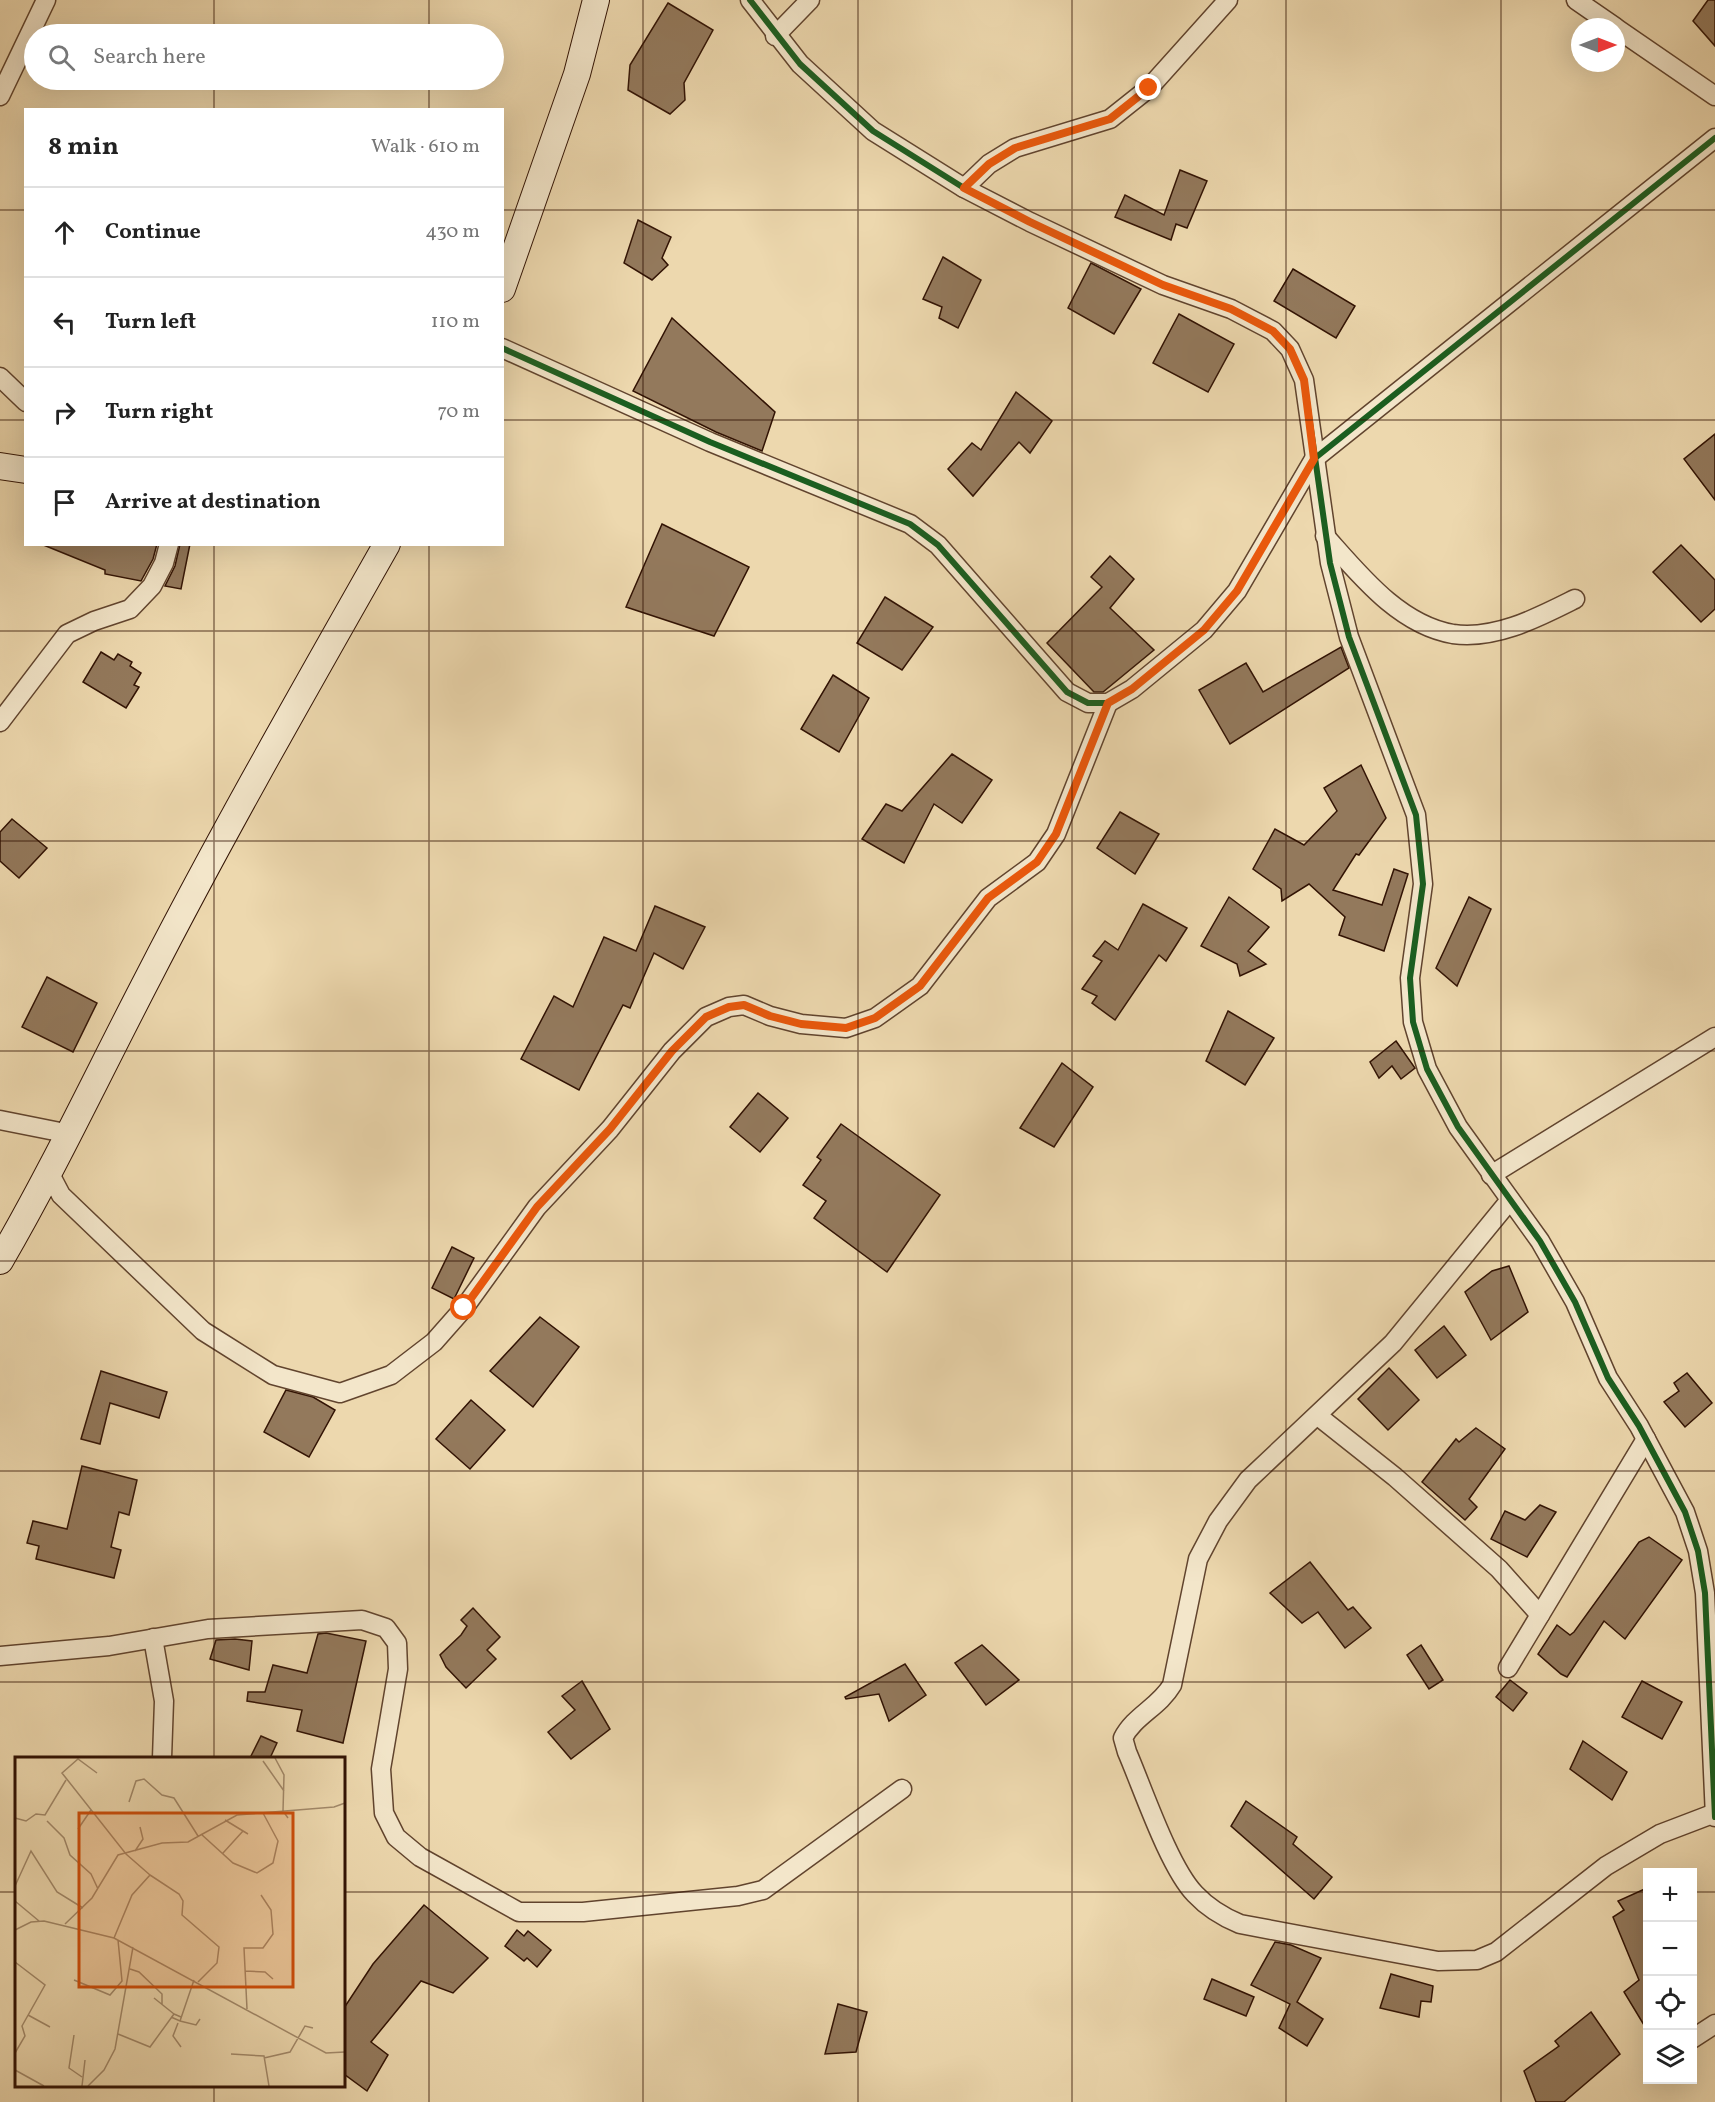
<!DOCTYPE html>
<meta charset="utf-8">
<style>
:root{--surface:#fff;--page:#f6f6f6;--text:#222;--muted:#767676;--line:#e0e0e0}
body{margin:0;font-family:Vollkorn,serif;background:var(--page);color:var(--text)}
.controls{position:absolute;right:18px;bottom:18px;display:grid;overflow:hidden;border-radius:0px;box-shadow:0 6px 24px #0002}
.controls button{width:54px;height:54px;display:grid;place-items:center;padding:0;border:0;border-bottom:2px solid var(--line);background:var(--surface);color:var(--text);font:30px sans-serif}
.compass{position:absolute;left:1571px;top:18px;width:54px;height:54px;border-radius:50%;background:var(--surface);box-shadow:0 6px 24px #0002;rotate:90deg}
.stop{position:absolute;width:18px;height:18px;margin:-14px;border:4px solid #ea580c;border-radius:50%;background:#fff}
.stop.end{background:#ea580c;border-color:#fff;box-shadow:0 2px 6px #0008}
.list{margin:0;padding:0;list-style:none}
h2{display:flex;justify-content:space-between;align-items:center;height:78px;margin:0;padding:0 24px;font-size:26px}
h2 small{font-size:20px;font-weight:400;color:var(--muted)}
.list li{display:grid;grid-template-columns:39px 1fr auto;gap:18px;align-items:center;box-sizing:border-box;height:90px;padding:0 24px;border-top:2px solid var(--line)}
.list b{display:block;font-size:22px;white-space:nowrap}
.list em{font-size:20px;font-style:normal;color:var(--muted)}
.icon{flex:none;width:33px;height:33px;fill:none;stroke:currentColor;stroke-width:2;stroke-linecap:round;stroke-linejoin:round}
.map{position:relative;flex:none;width:1715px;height:2102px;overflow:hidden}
.search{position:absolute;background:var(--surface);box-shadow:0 6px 24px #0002;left:24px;top:24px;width:480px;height:66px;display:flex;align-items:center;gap:15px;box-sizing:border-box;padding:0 21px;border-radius:33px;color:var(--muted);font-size:22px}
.panel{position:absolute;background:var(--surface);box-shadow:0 6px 24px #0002;left:24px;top:108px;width:480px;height:438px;border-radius:0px}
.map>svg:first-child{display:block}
</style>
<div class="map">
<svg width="1715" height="2102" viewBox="0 0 1715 2102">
<rect width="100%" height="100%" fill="#edd8ae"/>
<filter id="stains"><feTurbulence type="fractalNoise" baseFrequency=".00333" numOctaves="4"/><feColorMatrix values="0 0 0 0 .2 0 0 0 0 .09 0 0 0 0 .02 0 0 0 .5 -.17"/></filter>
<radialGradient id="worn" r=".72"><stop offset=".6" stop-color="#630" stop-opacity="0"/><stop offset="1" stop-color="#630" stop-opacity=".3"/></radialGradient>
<!-- building -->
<g fill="#93795c" stroke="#321304" stroke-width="1.5">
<polygon points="1708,0 1715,0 1715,46 1693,21"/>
<polygon points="668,3 713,30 684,83 685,100 670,114 628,90 630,65"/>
<polygon points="1180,170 1207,181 1187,228 1176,224 1171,240 1115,217 1125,195 1164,215"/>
<polygon points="638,220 671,237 662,258 668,265 652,280 624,263"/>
<polygon points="943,257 981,280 958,328 939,318 942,307 923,299"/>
<polygon points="1091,263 1141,289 1114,334 1068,308"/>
<polygon points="1293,269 1355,306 1336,338 1274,301"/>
<polygon points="1179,314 1234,344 1208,392 1153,363"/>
<polygon points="672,318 775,412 762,451 716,432 633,391"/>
<polygon points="1016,392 1052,421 1030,453 1019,442 973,496 948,469 972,443 981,450"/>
<polygon points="1715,434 1715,500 1684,459"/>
<polygon points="662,524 749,567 714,636 626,607"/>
<polygon points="41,544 157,544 153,559 141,581 105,574 105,570"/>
<polygon points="180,544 190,544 181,589 165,586 175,566"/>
<polygon points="1681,545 1715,580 1715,609 1701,622 1653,572"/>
<polygon points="1110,556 1134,579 1110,608 1154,650 1103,692 1094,692 1047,643 1102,587 1091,577"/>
<polygon points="885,597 933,627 902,670 857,643"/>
<polygon points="1341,647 1349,668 1230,744 1199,690 1246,663 1263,692"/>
<polygon points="101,652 114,660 118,654 132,662 130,666 141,673 134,685 139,687 126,708 83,682"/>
<polygon points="833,675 869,698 839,752 801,729"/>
<polygon points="952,754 992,780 962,823 934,804 904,863 862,839 886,804 902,811"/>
<polygon points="1361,765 1386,818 1359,855 1356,854 1333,890 1382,905 1394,869 1408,874 1384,951 1339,935 1345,917 1309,884 1282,901 1281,889 1253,869 1275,829 1304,845 1337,811 1324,788"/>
<polygon points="1120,812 1159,834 1135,874 1097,848"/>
<polygon points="12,819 47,848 19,878 0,861 0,832"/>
<polygon points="1229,897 1269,927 1248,951 1266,964 1240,976 1237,964 1201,946"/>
<polygon points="1469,897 1491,909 1457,986 1436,968"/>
<polygon points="1143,904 1187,928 1166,961 1159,955 1115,1020 1092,1003 1097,996 1082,989 1102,961 1093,956 1105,941 1118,950"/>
<polygon points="655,906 705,927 683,969 654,953 630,1008 623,1005 579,1090 521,1059 554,996 573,1007 604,937 636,951"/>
<polygon points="47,977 97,1003 73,1052 22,1027"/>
<polygon points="1228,1011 1274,1038 1245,1085 1206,1061"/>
<polygon points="1396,1041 1415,1068 1401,1079 1392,1066 1379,1078 1370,1062"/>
<polygon points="1062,1063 1093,1087 1054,1147 1020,1128"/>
<polygon points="758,1093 788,1118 760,1152 730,1127"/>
<polygon points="841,1124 940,1195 887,1272 814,1218 826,1201 803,1185 821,1160 817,1157"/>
<polygon points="452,1247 474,1258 454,1299 432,1288"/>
<polygon points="1509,1266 1528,1312 1491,1340 1465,1292 1492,1271"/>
<polygon points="540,1317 579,1347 533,1407 490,1371"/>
<polygon points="1444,1326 1466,1355 1437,1378 1415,1350"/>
<polygon points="1389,1368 1419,1400 1388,1430 1358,1399"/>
<polygon points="101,1371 167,1392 159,1418 110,1403 100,1444 81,1439"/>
<polygon points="1687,1373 1712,1403 1685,1427 1664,1402 1679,1391 1674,1383"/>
<polygon points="286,1390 313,1397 335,1410 309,1457 264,1432"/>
<polygon points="471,1400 505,1430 470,1469 436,1439"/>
<polygon points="1476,1428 1505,1449 1469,1499 1477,1507 1465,1520 1422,1482 1456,1439 1459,1442"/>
<polygon points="82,1466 137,1480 129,1515 119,1512 111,1547 121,1550 114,1578 36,1559 39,1546 27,1543 33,1521 67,1529"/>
<polygon points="1540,1505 1556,1512 1527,1557 1491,1539 1505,1511 1525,1520"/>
<polygon points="1649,1537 1682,1560 1625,1639 1604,1621 1567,1677 1561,1674 1538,1654 1557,1625 1570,1635 1574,1632 1639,1542"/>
<polygon points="1310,1562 1348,1610 1353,1607 1371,1628 1345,1648 1318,1612 1302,1623 1270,1593"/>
<polygon points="473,1608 500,1637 487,1650 496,1659 466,1688 446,1667 440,1655 461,1635 467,1626 461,1620"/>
<polygon points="326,1633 366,1641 343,1743 297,1731 302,1710 247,1701 248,1692 265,1692 273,1665 307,1673 318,1634"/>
<polygon points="235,1639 252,1641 249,1670 210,1659 216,1640"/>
<polygon points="982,1645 1019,1680 986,1705 955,1663"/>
<polygon points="1421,1645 1443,1680 1429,1689 1407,1655"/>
<polygon points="905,1664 926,1695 889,1721 879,1694 846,1699 845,1697"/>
<polygon points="1510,1680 1527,1693 1513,1711 1496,1697"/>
<polygon points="582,1681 610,1729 571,1759 548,1732 575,1710 562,1696"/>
<polygon points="1642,1681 1682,1702 1662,1739 1622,1717"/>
<polygon points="261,1736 277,1743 270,1758 250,1758"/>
<polygon points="1583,1741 1627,1772 1612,1800 1570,1769"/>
<polygon points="1246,1801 1297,1837 1293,1844 1332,1877 1314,1899 1231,1826"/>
<polygon points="1647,1888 1647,2030 1624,1992 1639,1980 1613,1917 1624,1910 1618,1901"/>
<polygon points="424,1905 488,1958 453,1993 421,1981 371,2042 388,2055 367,2091 344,2074 344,2008 373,1964"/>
<polygon points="517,1930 524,1936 528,1931 551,1950 537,1967 527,1958 524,1961 505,1946"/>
<polygon points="1275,1942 1291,1945 1321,1958 1297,2002 1323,2019 1307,2046 1279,2028 1290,2004 1251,1985"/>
<polygon points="1391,1974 1433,1986 1431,2002 1421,2001 1419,2017 1380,2008"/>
<polygon points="1212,1979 1254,1997 1246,2016 1204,1999"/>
<polygon points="838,2004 867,2012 856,2052 825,2054"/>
<polygon points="1591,2012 1620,2054 1564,2102 1536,2102 1524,2071 1559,2046 1555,2041"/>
</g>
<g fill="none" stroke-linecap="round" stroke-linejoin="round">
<!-- street casing -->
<g stroke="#61442e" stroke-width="21">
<g id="street">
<polyline points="750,0 800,64 873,131 964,188 1030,222 1163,285 1231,309 1273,331 1290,349 1304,380 1330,563 1349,637 1416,815 1423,884 1410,978 1413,1022 1427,1069 1458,1127 1540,1241 1575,1302 1608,1378 1639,1426 1685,1512 1698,1551 1705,1593 1715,1817"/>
<polyline points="1576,0 1615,27"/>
<polyline points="1616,28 1715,96"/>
<polyline points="775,36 810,0"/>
<polyline points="0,96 46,0"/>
<polyline points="964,188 989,164 1015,148 1110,119 1149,88 1228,0"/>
<polyline points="502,348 710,442 910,524 938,545 1067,692 1088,703 1108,703 1132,689 1204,630 1237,591 1314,459 1715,138"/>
<polyline points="0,377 26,402"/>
<path d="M 1325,536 C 1359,574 1399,625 1453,634 C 1496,640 1539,617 1575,599"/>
<polyline points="0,722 67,634 94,621 130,609 152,586 164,563 169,544"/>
<polyline points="0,1120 70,1134"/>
<polyline points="50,1174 61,1195 203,1331 273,1375 340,1393 391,1375 434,1342 464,1308 537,1207 610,1129 672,1051 706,1017 729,1007 744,1005 770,1016 801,1024 846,1028 875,1018 920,986 988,898 1037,862 1056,834 1108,703"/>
<polyline points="1491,1175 1715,1037"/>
<path d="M 1510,1200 L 1393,1343 L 1248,1480 L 1218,1521 L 1198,1559 L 1172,1685 C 1159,1707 1134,1716 1123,1738 L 1127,1752 C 1143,1789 1169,1867 1195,1894 C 1208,1908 1223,1917 1240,1924 L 1438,1961 L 1477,1960 L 1496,1952 L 1606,1866 L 1660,1834 L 1715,1813"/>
<polyline points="1318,1416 1395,1477 1499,1569 1540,1615"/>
<polyline points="153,1638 164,1701 162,1758"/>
<polyline points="0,1656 109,1646 208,1629 362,1620 386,1628 397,1643 398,1669 381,1769 384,1813 396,1837 420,1857 519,1912 583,1912 738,1896 763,1890 902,1789"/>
<polyline points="1508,1668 1646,1439"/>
<polyline points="1692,2039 1715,2024"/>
</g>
</g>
<!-- secondary casing -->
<g stroke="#321304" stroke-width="28">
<g id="secondary">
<polyline points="502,289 577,74 596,0"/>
<polyline points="0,466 26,470"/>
<path d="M 0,1261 C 54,1168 99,1072 149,976 C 224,830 306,687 387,544"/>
</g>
</g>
<!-- street -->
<use href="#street" stroke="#f3e6ca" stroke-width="18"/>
<!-- secondary -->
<use href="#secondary" stroke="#f3e6ca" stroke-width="26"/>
<!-- cycleway casing -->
<g stroke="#f3e6ca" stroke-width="10">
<g id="cycleway">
<polyline points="750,0 800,64 873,131 964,188 1030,222 1163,285 1231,309 1273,331 1290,349 1304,380 1330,563 1349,637 1416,815 1423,884 1410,978 1413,1022 1427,1069 1458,1127 1540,1241 1575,1302 1608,1378 1639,1426 1685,1512 1698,1551 1705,1593 1715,1817"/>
<polyline points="502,348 710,442 910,524 938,545 1067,692 1088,703 1108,703 1132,689 1204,630 1237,591 1314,459 1715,138"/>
</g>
</g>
<!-- cycleway -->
<use href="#cycleway" stroke="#1b5e20" stroke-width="6"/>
</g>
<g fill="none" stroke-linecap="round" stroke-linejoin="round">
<!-- route -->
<polyline stroke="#ea580c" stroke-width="8" points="464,1308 537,1207 610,1129 672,1051 706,1017 729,1007 744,1005 770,1016 801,1024 846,1028 875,1018 920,986 988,898 1037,862 1056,834 1108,703 1132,689 1204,630 1237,591 1314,459 1304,380 1290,349 1273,331 1231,309 1163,285 1030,222 964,188 989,164 1015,148 1110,119 1149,88"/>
</g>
<!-- grid -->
<path fill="none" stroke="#321304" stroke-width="1.5" stroke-opacity="0.55" d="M 214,0 L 214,34M 429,0 L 429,34M 643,0 L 643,2102M 858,0 L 858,2102M 1072,0 L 1072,2102M 1286,0 L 1286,2102M 1501,0 L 1501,2102M 214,80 L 214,110M 429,80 L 429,110M 0,210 L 26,210M 502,210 L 1715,210M 0,420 L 26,420M 502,420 L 1715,420M 214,544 L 214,1758M 429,544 L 429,2102M 0,631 L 1715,631M 0,841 L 1715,841M 0,1051 L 1715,1051M 0,1261 L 1715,1261M 0,1471 L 1715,1471M 0,1682 L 1715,1682M 0,1892 L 16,1892M 344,1892 L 1648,1892M 1692,1892 L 1715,1892M 214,2086 L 214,2102"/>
<!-- overview -->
<g transform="translate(15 1757)">
<rect width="330" height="330" fill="#edd8ae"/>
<path fill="none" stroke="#a2896a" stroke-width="1.5" d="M 260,1 L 269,18 L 268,54 L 273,61M 248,4 L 269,34M 82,16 L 63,2 L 47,16 L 111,97 L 135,118 L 117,138 L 99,181M 114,45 L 121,24 L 129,22 L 147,38 L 159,41 L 183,79M 0,61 L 11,64 L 21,57 L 30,58 L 51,23M 210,63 L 233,77M 32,64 L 49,81 L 55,98 L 76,117 L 83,132M 63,72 L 76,53M 186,77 L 218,106 L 242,116 L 258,106 L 263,84 L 248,56M 120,94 L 128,82 L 125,70M 208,96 L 228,74M 135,118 L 164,137 L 168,144 L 167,158 L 204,190 L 202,206 L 183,225M 0,129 L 16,94 L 42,135 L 68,151M 0,144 L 24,164M 50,167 L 77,141 L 103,98 L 147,86 L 173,85 L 222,58 L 319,50 L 330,46M 0,173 L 16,165 L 29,164 L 99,181 L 311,296 L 330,295M 0,205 L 30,228 L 7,269 L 10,279 L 0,296M 115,212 L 124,215 L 147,237 L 147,247M 230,214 L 250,215 L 258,222M 59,223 L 95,238 L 107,224 L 103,183M 139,241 L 159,257M 232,252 L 229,191 L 248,191 L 258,177 L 256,153 L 246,138M 13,258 L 35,270M 156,260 L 165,264 L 179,223M 165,264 L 181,268 L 185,262M 163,266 L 158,279 L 166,290M 103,277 L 135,290 L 159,257 L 166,260M 59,278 L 54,311 L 67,320M 216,297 L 249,299 L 254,329M 249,301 L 275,295 L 290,269 L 298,271M 0,313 L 29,329M 67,329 L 70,303M 73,329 L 89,313 L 100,292 L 118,190"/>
<path fill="#cd4e0b" fill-opacity="0.15" stroke="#cd4e0b" stroke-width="3" d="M 64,56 L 278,56 L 278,230 L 64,230 Z"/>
<rect width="330" height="330" fill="none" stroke="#321304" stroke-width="3"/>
</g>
<rect width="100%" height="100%" filter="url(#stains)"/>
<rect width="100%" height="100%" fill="url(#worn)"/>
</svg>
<div class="controls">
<button>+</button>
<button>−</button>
<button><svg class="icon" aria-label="locate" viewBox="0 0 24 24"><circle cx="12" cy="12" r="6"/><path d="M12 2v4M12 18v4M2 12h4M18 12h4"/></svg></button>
<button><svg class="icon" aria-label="layers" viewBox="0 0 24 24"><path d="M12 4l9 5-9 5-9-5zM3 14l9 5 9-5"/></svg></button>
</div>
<svg class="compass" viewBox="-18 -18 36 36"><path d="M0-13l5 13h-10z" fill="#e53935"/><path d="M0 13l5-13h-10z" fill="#767676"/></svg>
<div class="stop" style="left:464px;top:1308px"></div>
<div class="stop end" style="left:1149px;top:88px"></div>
<div class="search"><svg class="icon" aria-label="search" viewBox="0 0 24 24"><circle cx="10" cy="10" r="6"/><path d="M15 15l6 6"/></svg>Search here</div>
<section class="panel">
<h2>8 min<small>Walk · 610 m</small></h2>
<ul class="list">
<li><svg class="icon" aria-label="ahead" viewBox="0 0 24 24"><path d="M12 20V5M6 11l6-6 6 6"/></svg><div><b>Continue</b></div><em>430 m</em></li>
<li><svg class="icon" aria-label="left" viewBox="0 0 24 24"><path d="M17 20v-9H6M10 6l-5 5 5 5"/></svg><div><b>Turn left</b></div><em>110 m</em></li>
<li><svg class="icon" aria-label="right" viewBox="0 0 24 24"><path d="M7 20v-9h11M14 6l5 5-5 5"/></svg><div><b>Turn right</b></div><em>70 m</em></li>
<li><svg class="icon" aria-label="arrive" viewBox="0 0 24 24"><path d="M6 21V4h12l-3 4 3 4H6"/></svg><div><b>Arrive at destination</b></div></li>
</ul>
</section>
</div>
